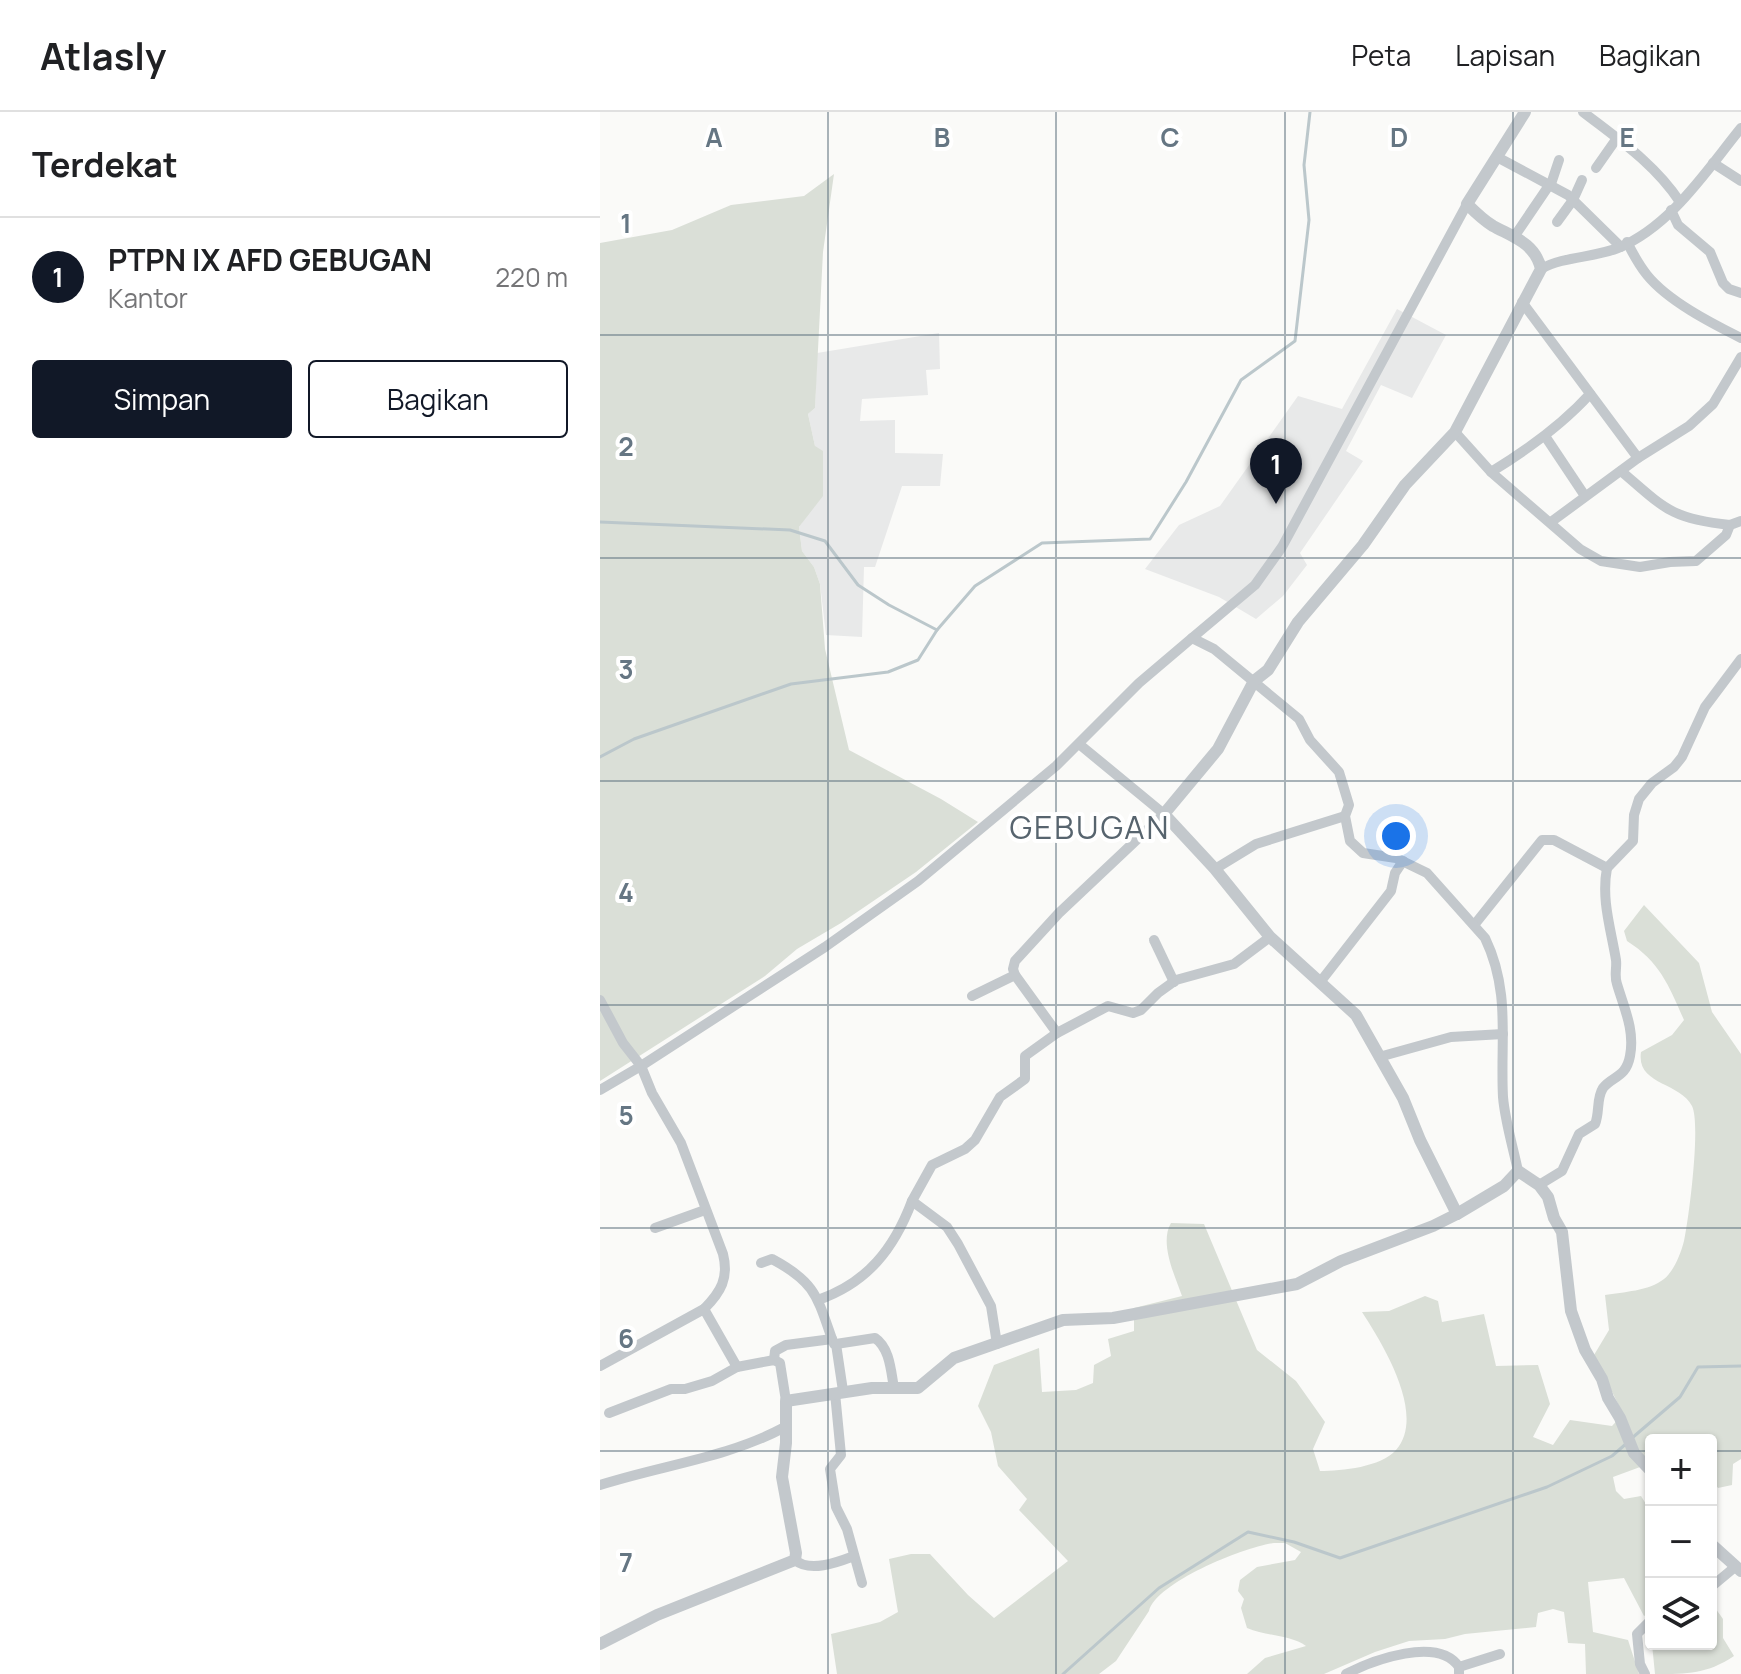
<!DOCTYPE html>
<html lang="id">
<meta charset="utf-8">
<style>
:root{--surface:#fff;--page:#f6f6f6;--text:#202124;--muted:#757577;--line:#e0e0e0;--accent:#111827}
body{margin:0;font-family:Manrope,sans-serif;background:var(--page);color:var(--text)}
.controls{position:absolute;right:24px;bottom:24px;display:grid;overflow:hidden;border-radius:8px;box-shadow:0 2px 6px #0004}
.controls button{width:72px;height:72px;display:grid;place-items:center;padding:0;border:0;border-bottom:2px solid var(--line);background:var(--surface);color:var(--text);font:40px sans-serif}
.you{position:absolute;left:796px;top:724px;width:28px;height:28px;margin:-20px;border:6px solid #fff;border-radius:50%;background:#1a73e8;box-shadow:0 0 0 12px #1a73e833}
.badge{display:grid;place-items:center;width:52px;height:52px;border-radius:50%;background:var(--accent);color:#fff;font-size:26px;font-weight:700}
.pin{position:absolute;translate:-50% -66px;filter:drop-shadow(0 2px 4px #0008)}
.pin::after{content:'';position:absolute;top:42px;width:28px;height:24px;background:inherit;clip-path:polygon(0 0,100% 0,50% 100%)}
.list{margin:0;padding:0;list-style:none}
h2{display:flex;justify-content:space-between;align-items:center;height:104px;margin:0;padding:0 32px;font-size:34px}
h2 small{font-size:26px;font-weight:400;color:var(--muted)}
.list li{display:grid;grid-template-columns:52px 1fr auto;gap:24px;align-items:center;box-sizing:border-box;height:120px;padding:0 32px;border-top:2px solid var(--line)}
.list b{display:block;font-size:30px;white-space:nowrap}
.list p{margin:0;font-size:26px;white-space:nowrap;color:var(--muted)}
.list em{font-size:26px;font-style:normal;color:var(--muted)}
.actions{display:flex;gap:16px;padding:24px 32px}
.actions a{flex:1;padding:18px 0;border:2px solid var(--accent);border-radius:8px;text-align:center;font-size:28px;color:var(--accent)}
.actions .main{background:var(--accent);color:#fff}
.icon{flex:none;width:44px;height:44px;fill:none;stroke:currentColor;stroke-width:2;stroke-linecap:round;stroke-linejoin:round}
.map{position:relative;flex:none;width:1141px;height:1562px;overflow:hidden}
header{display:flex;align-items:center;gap:48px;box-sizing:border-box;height:112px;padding:0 40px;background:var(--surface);border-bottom:2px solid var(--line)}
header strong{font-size:38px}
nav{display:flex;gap:44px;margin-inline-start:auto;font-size:28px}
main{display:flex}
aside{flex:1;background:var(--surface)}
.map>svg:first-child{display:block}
</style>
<header>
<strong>Atlasly</strong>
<nav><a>Peta</a><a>Lapisan</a><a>Bagikan</a></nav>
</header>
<main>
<aside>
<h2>Terdekat<small></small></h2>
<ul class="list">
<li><span class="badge">1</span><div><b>PTPN IX AFD GEBUGAN</b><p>Kantor</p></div><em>220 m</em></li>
</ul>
<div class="actions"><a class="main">Simpan</a><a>Bagikan</a></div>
</aside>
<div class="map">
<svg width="1141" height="1562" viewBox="0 0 1141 1562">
<rect width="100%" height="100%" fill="#fafaf8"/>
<!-- built -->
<g fill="#e8e9e9">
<polygon points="797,197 846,223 812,286 781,273 746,339 763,349 700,441 707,453 683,484 656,507 619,485 545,457 579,413 620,394 698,284 742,297"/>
<polygon points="339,221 340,257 326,258 328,283 262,287 260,309 295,308 295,341 343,342 340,374 302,374 275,455 264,455 262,525 226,523 220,472 214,455 202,439 199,415 206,405 215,334 208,302 215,296 217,241"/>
</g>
<!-- green -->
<g fill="#dadfd7">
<polygon points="234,62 223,140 215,296 208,302 215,334 223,339 223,384 199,415 202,439 214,455 220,472 225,537 249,638 341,687 378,710 316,760 241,811 197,837 165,864 0,969 0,131 72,118 131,93 204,84"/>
<path d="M 1044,793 L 1099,851 L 1112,900 L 1141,942 L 1141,1347 L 1133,1352 L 1132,1373 L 1118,1376 L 1111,1367 L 1111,1328 L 1051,1328 L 1051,1351 L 1013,1365 L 1016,1379 L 1024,1387 L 1041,1384 L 1051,1400 L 1051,1500 L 1044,1504 L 1024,1466 L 988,1470 L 993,1520 L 1028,1528 L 1039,1562 L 986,1562 L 985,1532 L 968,1531 L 964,1500 L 953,1497 L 938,1501 L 936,1515 L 865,1522 L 845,1527 L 809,1529 L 775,1540 L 724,1562 L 647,1562 L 665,1546 L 706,1534 C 691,1523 666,1524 647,1516 L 641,1496 L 644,1487 L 638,1479 L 640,1468 L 657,1455 L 695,1448 L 701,1440 L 685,1431 L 674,1431 C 644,1435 557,1470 549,1499 L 516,1549 L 499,1562 L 237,1562 L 231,1522 L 280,1510 L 298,1500 L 289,1447 L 311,1442 L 330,1442 L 368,1483 L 394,1506 L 468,1449 L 419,1398 L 427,1387 L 398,1354 L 391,1320 L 378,1294 L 394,1253 L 439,1236 L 442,1280 L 476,1278 L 493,1271 L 494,1253 L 511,1244 L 508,1227 L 534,1219 L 534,1196 L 582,1184 C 575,1164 559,1131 571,1111 L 604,1112 L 657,1238 L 696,1269 L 725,1310 L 713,1337 L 720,1359 C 742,1359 781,1355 796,1338 C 827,1303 782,1231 762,1200 L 789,1199 L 825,1184 L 838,1189 L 842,1210 L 884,1202 L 896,1254 L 938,1253 L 950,1292 L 933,1325 L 953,1333 L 970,1308 L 1012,1314 L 1023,1302 L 994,1243 L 1009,1218 L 1005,1183 C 1023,1180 1049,1179 1064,1167 C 1074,1159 1081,1141 1084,1129 C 1089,1106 1101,1012 1092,994 C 1080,970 1036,973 1041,940 L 1072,923 L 1084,908 C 1069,874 1060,850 1027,829 L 1024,819 Z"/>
<path d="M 1111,1493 L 1113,1493 L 1123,1507 L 1123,1526 L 1134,1544 C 1107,1562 1088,1562 1055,1562 L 1052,1532 L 1111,1532 Z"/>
</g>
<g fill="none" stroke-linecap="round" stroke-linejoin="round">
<!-- stream -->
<g stroke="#bbc7cb" stroke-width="3">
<polyline points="0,410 190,418 225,429 258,473 289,493 337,518"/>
<polyline points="0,645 34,627 191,572 288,560 318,548 337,518 375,474 442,431 550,427 586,370 641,268 695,229 709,108 704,53 710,0"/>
<polyline points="1032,1326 1080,1285 1098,1255 1141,1254"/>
<polyline points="463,1562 559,1476 648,1420 694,1430 740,1446 947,1375 1012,1344 1027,1331"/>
</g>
<!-- minor -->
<g stroke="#c3c8cc" stroke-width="10">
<path d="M 983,0 C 1018,27 1055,52 1080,90"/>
<polyline points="897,45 968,83 1021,135"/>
<polyline points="1113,51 1141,69"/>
<polyline points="996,56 1017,26"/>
<polyline points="1071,98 1078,113 1110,140 1123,171 1129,177 1141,181"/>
<polyline points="957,110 973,88 982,68"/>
<polyline points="914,125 952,69 959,48"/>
<path d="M 1027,130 C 1033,142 1039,153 1047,163 C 1068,189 1111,211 1141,226"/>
<path d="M 941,157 C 964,144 993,146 1018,136 C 1071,114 1106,59 1141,16"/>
<polyline points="922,190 1038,346"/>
<polyline points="855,320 891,360 980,437 1001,449 1040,455 1070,450 1096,449 1126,423 1130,413 1141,409"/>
<polyline points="945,324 985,384"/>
<path d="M 1021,359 C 1064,396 1071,407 1130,413"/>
<path d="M 891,360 C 927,338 961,314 990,282"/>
<polyline points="951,410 1038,346 1089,314 1113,292 1141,245"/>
<polyline points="592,526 655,473 682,435 867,92"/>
<polyline points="615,757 656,732 745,704"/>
<polyline points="875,812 942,728 954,728 1007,756 1033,729 1034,703 1039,687 1052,671 1074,655 1082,645 1105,595 1141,547"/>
<polyline points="554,828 574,870"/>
<polyline points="721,869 791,779 795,761 803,749"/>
<polyline points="372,884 415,863"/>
<polyline points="0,888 23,931 41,954 0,978"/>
<polyline points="457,921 415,863 413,857 415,849 459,801 564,702 479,632"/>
<polyline points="779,945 851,925 903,922"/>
<path d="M 939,1073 L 962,1059 L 979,1022 L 995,1012 C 1000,1000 996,987 1003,976 C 1012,964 1026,966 1030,944 C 1035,918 1024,896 1017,872 C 1014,864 1017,856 1016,848 C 1011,817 1001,788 1007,756"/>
<polyline points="55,1116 105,1098"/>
<path d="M 161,1151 L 172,1147 C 215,1170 217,1184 232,1227"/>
<path d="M 218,1188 C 267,1171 294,1137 312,1089"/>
<path d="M 104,1197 C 121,1180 129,1166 123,1142 L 81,1031 L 52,981 L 41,954 L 225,835 L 318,769 L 456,654 L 539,571 L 592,526 L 614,537 L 699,607 L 710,628 L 739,660 L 749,693 L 745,704 L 750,729 L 763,741 L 796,746 L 827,761 L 885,826 C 911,880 900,929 903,985 C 905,1009 913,1035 918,1059"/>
<polyline points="397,1232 391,1194 358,1132 347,1115 312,1089 332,1053 365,1037 375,1028 400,985 425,967 425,944 457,921 508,894 533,901 541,898 558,881 576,868 634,852 670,825"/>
<polyline points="174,1248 175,1239 186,1233 232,1227 234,1232"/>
<polyline points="0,1254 104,1197 137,1255 174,1248 180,1251 186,1289"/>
<path d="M 243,1279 L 236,1232 L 275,1226 C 290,1236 291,1260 294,1276"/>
<polyline points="235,1281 241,1343 230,1357 236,1395 247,1417 262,1471"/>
<polyline points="9,1301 71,1277 85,1277 112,1269 137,1255"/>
<path d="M 0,1373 C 62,1353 127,1346 185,1315"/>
<path d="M 195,1448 C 210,1461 238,1450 254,1444"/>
<polyline points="1111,1475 1135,1455"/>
<path d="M 746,1562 C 773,1548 838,1524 859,1555"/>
<polyline points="859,1562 859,1555 900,1542"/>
<polyline points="1045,1562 1040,1552 1037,1522 1051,1508"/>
</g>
<!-- tertiary -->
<g stroke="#c3c8cc" stroke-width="12">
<polyline points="857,1102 904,1074 918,1059 939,1073 948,1085 954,1106 962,1120 971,1199 985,1238 1002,1267 1008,1286 1020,1306 1034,1341 1051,1359"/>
<polyline points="1111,1432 1141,1459"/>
<path d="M 0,1532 L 57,1503 L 195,1448 L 196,1441 L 182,1365 L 186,1331 L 186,1289 L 272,1276 L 318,1276 L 354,1246 L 463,1208 L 513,1206 L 697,1172 L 741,1149 L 833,1114 L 857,1102 L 820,1028 L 803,986 L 756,903 L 670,825 L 615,757 L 564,702 L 618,637 L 654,569 L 668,558 L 698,510 L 763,433 L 805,373 L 855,320 L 941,157 C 935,131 913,125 893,114 C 883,108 875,100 867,92 L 925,0"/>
</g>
</g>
<!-- grid -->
<path fill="none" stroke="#657683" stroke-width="2" stroke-opacity="0.55" d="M 228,0 L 228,1562M 456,0 L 456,1562M 685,0 L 685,1562M 913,0 L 913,1562M 0,223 L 1141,223M 0,446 L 1141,446M 0,669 L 1141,669M 0,893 L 1141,893M 0,1116 L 1141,1116M 0,1339 L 1051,1339M 1111,1339 L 1141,1339"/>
<g text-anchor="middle" stroke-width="8" stroke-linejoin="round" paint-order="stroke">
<!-- quarter labels -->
<g font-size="32" letter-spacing="2" fill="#57646e" stroke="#fff">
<text x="490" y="727">GEBUGAN</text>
</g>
</g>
<g font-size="26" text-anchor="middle" font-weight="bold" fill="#657683" stroke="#fff" stroke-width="8" stroke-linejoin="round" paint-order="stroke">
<text x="114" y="35">A</text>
<text x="342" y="35">B</text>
<text x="570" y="35">C</text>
<text x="799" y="35">D</text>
<text x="1027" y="35">E</text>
<text x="26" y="121">1</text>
<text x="26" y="344">2</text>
<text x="26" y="567">3</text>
<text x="26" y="790">4</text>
<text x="26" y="1013">5</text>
<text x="26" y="1236">6</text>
<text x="26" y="1460">7</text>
</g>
</svg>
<div class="controls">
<button>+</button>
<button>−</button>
<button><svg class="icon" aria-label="layers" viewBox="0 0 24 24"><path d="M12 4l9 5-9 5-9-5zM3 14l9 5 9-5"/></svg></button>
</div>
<div class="you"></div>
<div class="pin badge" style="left:676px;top:392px">1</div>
</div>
</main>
